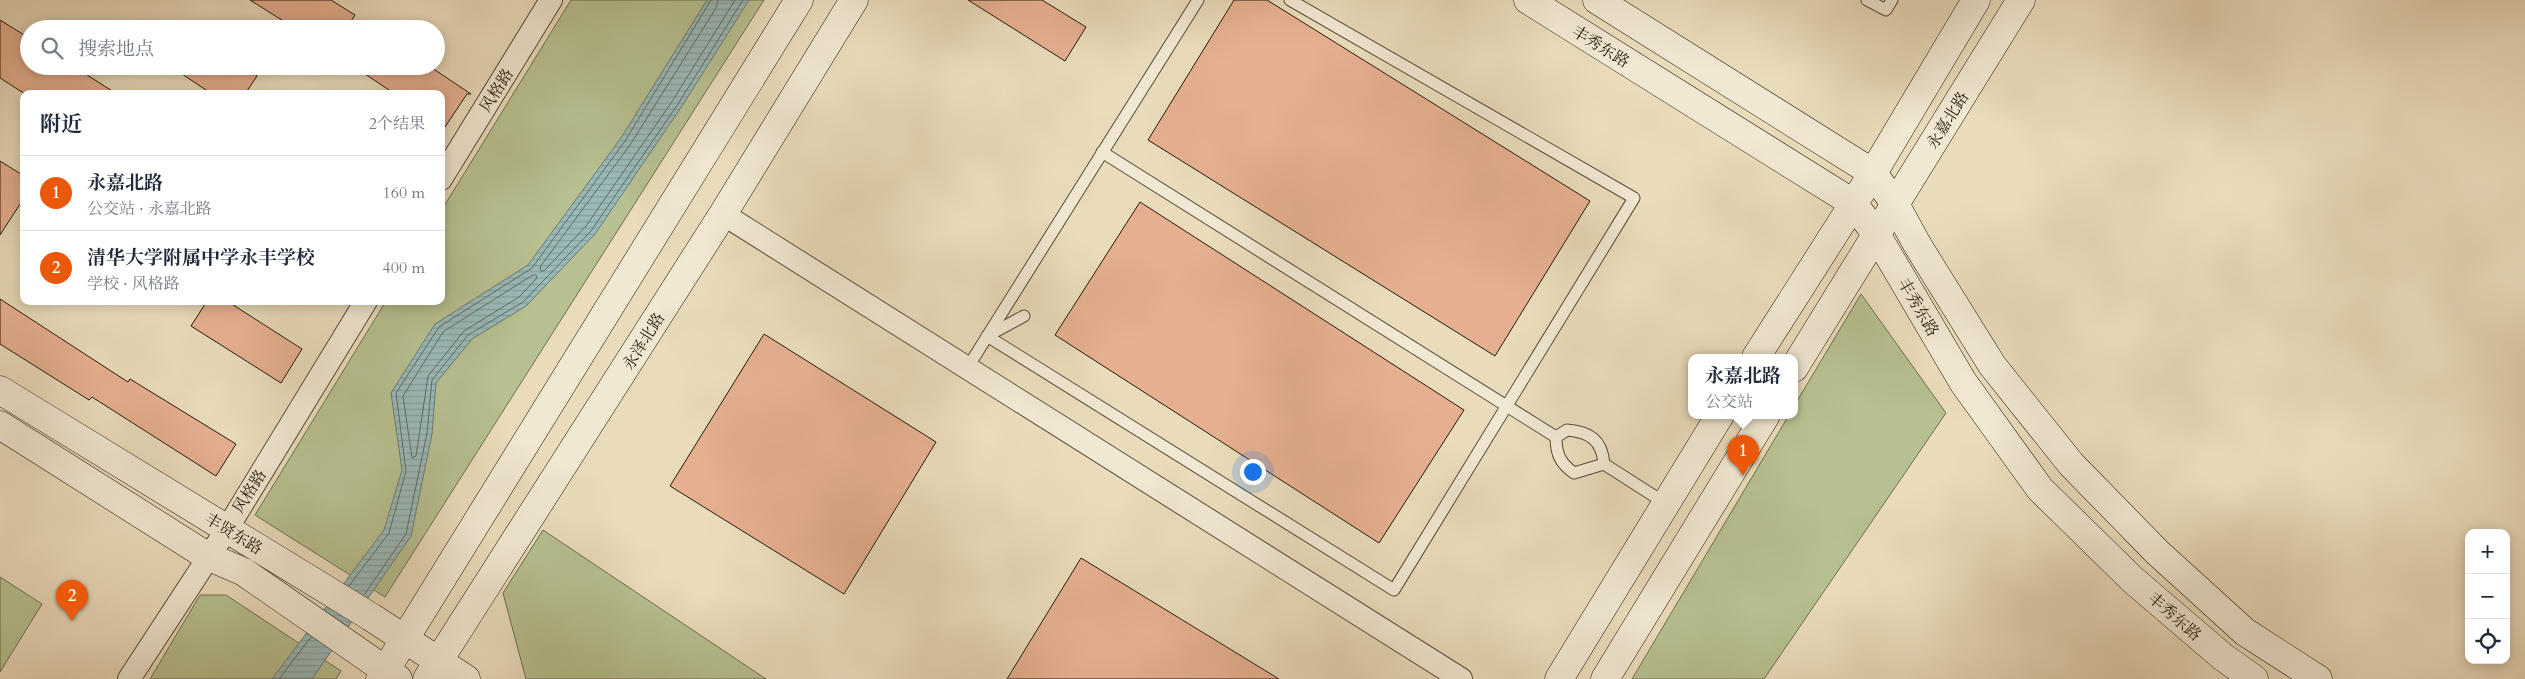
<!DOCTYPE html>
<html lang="zh">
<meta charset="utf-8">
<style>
:root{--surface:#fff;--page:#f6f6f7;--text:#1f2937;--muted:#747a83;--line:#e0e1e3;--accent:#ea580c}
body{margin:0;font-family:Cardo,"Noto Serif SC",serif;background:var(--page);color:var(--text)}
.controls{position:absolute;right:15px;bottom:15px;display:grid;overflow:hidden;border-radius:10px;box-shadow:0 2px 12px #0003}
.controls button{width:45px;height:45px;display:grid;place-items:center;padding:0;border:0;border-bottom:1px solid var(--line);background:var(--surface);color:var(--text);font:25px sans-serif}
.you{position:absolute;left:1252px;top:471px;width:18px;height:18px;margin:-12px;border:4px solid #fff;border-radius:50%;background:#1a73e8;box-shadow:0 0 0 8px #1a73e833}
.badge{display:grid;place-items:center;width:32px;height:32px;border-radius:50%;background:var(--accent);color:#fff;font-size:16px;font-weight:700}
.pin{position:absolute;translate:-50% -41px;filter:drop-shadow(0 1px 2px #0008)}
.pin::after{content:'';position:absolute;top:26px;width:18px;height:15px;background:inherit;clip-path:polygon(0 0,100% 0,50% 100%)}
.popup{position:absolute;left:1688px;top:354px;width:110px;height:65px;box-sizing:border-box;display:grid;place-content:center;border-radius:10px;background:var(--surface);filter:drop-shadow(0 1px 4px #0005);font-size:16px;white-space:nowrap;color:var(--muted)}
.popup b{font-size:19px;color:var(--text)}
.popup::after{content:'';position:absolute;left:50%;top:100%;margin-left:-10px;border:10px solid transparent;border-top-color:var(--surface)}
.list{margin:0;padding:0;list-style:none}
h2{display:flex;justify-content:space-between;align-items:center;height:65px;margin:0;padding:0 20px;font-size:21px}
h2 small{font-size:16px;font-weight:400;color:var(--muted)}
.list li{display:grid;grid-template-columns:32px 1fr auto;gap:15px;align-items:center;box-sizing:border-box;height:75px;padding:0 20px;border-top:1px solid var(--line)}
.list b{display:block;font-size:19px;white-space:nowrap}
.list p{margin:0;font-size:16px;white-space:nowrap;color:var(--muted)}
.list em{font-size:16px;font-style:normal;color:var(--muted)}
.icon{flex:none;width:28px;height:28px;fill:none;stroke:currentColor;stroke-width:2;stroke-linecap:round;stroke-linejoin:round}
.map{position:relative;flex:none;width:2525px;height:679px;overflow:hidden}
.search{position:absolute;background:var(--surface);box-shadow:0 2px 12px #0003;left:20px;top:20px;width:425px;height:55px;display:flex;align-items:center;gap:12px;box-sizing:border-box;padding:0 18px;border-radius:28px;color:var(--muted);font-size:19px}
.panel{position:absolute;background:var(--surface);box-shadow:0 2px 12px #0003;left:20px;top:90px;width:425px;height:215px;border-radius:10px}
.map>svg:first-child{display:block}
</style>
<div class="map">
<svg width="2525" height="679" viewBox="0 0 2525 679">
<defs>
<pattern id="water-rules" width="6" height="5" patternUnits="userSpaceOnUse" patternTransform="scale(1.25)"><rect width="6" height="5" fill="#9abab9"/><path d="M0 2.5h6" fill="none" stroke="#859f9e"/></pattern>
</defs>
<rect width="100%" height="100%" fill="#eadcbb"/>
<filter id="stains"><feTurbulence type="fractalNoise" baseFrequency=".004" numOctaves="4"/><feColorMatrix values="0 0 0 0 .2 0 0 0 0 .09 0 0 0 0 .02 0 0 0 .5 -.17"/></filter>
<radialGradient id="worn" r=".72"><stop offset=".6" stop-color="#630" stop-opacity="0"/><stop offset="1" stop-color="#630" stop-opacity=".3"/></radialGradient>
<!-- green -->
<g fill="#b7c090" stroke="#6e6e50">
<polygon points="571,0 764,0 385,597 255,515 386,301 441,301 441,211"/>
<polygon points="1861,294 1946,413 1764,679 1632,679 1789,415 1794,415 1794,406"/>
<polygon points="543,530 766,679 526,679 503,593"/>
<polygon points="0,577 42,604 0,672"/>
<polygon points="200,595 226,595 341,671 336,679 150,679"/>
</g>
<!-- water -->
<polygon fill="url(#water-rules)" stroke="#6b7a75" points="707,0 749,0 682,106 595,234 526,306 472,339 436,383 432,434 411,536 312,679 272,679 384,530 402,470 391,393 435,324 528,265 621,138"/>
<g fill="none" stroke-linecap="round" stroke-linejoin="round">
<!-- shore -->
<g stroke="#606a64" stroke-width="1">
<polyline points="718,0 716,8 630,145 540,267 541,271 544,271 586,226 673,100 735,0"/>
<polygon points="533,275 536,275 537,278 519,297 464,331 428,376 416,456 412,458 403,396 443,332"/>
<polyline points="349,586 389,533 406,471 396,393 439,327 532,268 625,141 711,0"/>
<polyline points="364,595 406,534 427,433 432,380 468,335 523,302 591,231 678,104 743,0"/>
<polyline points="279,679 311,637"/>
</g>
</g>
<!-- building -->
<g fill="#e6b090" stroke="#251b10">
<polygon points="250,0 331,0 355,15 346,29 296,29"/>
<polygon points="968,0 1042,0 1086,27 1065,61"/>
<polygon points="1234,0 1267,0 1590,201 1495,356 1148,140"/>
<polygon points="0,20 29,38 29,66 73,66 117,94 25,94 0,78"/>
<polygon points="170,66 243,66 257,76 245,94 212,94"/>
<polygon points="353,66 429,66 471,94 467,94 441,133 441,94 395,94"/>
<polygon points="0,161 24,176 24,198 0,235"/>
<polygon points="1140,202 1464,410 1379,543 1055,335"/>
<polygon points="0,299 128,382 130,379 236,444 216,476 92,397 89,400 0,344"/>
<polygon points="207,301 227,301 302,349 281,383 191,326"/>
<polygon points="764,334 936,442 844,594 670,486"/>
<polygon points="1081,558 1279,679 1007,679"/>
</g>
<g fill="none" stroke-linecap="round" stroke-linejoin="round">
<!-- lane casing -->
<g stroke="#564b3b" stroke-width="13">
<g id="lane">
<polyline points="1867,0 1886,10 1892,0"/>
<polyline points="1102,152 1556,437"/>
<polyline points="1024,316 987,336 1394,590 1634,198 1290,0"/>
<polyline points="968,367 1198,0"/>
<path d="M 1567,430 C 1590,432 1602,440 1604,464 L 1574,473 C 1560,463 1556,454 1556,437 Z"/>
<polyline points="1604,464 1665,503"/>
</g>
</g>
<!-- street casing -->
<g stroke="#564b3b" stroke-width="24">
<g id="street">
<polyline points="441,179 551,0"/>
<polyline points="723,214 1461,679"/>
<polyline points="129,679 227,529 366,301"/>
</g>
</g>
<!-- secondary casing -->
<g stroke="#251b10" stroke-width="29">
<g id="secondary">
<polyline points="1528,0 1853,203 1876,234 1963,382 2040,489 2133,580 2223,657 2254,679"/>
<polyline points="1597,0 1873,173 1895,204 1918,246 1992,365 2071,464 2157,552 2245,632 2318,679"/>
<polyline points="1756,357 1873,173 1976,0"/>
<polyline points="1794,368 2021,0"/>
<polyline points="0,390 371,617 466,679"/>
<polyline points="0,425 207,556 244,572 398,679"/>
<polyline points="380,679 799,0"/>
<polyline points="427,679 723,214 854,0"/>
<polyline points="1559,679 1720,415"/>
<polyline points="1605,679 1766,415"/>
</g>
</g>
<!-- lane -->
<use href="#lane" stroke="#f1e8d3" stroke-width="11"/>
<!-- street -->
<use href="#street" stroke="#f1e8d3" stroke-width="22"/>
<!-- secondary -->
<use href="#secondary" stroke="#f1e8d3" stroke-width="28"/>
</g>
<g text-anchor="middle" stroke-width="5" stroke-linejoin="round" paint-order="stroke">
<!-- street labels -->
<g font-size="16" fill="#251b10" stroke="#f1e8d3">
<text transform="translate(1601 46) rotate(32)" y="6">丰秀东路</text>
<text transform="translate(496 90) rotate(-58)" y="6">风格路</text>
<text transform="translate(1947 120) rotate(-58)" y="6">永嘉北路</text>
<text transform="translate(1919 307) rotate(60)" y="6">丰秀东路</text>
<text transform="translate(643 341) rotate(-58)" y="6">永泽北路</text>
<text transform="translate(249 491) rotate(-58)" y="6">风格路</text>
<text transform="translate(234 533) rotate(31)" y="6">丰贤东路</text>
<text transform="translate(2175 616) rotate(41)" y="6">丰秀东路</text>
</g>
</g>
<rect width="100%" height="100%" filter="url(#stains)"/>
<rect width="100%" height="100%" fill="url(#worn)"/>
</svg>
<div class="controls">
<button>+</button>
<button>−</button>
<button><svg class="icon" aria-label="locate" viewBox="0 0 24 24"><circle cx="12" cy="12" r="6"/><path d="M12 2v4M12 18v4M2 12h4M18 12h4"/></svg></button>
</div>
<div class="you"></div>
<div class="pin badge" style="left:1743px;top:476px">1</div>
<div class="popup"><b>永嘉北路</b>公交站</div>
<div class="pin badge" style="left:72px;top:621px">2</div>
<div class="search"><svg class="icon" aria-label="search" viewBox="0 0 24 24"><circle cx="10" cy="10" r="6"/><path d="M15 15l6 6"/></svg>搜索地点</div>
<section class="panel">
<h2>附近<small>2个结果</small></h2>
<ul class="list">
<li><span class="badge">1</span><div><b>永嘉北路</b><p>公交站 · 永嘉北路</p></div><em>160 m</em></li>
<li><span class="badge">2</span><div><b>清华大学附属中学永丰学校</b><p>学校 · 风格路</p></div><em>400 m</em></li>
</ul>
</section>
</div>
